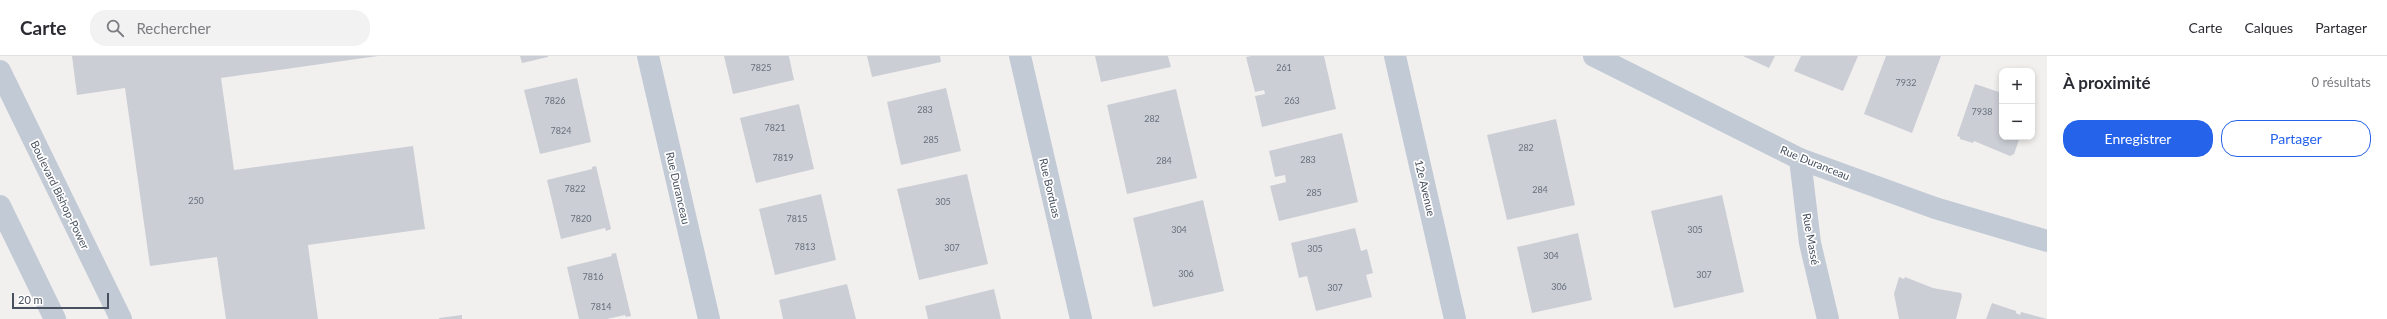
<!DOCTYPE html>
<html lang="fr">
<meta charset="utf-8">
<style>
:root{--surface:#fff;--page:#f2f2f3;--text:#2b2b33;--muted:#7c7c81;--line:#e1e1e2;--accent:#2563eb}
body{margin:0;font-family:Lato,sans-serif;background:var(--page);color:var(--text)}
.controls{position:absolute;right:12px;top:12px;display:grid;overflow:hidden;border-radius:8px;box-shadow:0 2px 6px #0003}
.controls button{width:36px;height:36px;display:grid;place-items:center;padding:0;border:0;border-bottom:1px solid var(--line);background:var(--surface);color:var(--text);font:20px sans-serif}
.scale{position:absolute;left:12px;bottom:10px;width:97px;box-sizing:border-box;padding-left:4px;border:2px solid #46505e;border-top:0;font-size:11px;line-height:14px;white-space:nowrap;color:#46505e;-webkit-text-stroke:3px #fff;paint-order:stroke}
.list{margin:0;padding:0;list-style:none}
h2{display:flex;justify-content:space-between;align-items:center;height:52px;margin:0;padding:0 16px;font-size:17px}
h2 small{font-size:13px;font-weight:400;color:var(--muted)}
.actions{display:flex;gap:8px;padding:12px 16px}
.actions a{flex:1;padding:9px 0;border:1px solid var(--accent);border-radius:16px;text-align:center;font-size:14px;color:var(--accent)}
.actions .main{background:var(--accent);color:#fff}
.icon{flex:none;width:22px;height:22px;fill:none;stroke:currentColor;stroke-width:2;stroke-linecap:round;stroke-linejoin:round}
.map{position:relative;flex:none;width:2047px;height:263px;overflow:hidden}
header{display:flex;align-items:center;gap:24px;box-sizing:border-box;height:56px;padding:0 20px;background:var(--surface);border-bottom:1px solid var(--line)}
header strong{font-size:19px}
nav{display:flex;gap:22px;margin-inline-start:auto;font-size:14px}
.search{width:280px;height:36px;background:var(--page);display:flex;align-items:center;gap:10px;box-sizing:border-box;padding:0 14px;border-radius:16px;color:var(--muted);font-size:15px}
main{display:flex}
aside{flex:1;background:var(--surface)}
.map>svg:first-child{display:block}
</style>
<header>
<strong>Carte</strong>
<div class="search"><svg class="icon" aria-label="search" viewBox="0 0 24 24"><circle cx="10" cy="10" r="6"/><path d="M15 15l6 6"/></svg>Rechercher</div>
<nav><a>Carte</a><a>Calques</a><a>Partager</a></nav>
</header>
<main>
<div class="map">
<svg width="2047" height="263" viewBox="0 0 2047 263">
<rect width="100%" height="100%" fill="#f2f0ef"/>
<!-- building -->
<g fill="#cbced5">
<polygon points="72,0 378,0 221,22 234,114 413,90 425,173 308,189 318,263 226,263 217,201 150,210 125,32 77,39"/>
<polygon points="520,0 548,0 548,1 522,7"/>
<polygon points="724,0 789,0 794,24 733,38"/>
<polygon points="867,0 940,0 941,6 872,21"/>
<polygon points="1095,0 1168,0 1171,11 1101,26"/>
<polygon points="1251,0 1324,0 1336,53 1262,71 1255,40 1265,38 1264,34 1255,36 1246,1"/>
<polygon points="1743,0 1775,0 1769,12"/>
<polygon points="1801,0 1858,0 1843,35 1794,15"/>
<polygon points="1886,0 1941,0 1912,77 1864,58"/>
<polygon points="577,22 591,86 540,98 524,34"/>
<polygon points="1975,28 2002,37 2002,81 2020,81 2014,98 2010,100 1974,85 1973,87 1960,83 1960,81 1957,80"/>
<polygon points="946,32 961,95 901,109 887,46"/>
<polygon points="1176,33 1197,122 1127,138 1107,49"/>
<polygon points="799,48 814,113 756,127 740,62"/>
<polygon points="1556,63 1575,149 1507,164 1487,79"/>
<polygon points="1342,77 1358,146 1279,165 1270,130 1286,126 1285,119 1275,121 1269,95"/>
<polygon points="596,110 611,173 606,175 605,172 561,183 547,124 592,113 592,111"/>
<polygon points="967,118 988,208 919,224 897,133"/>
<polygon points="821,138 836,204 775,219 759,153"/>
<polygon points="1722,139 1744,236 1674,252 1651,155"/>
<polygon points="1203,144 1224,235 1153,251 1133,162"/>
<polygon points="1355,172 1361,195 1367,193 1373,217 1366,219 1372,241 1316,255 1307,220 1299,222 1291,187"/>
<polygon points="1578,177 1592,244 1532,257 1517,191"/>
<polygon points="616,197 631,260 626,261 625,259 607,263 579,263 567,211 612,200 611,198"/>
<polygon points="1899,221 1904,223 1905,221 1933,232 1961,237 1962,240 1956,263 1899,263 1894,238"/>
<polygon points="847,228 856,263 783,263 779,244"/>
<polygon points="994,233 1001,263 928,263 925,250"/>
<polygon points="1992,247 2016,255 2016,257 2020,259 2021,256 2047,263 1986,263"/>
<polygon points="462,259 462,263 439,263 439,262"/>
</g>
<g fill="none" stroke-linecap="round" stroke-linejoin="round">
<!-- minor -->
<g stroke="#c2cad5" stroke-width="22">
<polyline points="648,0 709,263"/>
<polyline points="1020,0 1081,263"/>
<polyline points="1395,0 1455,263"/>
<polyline points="1594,0 1800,103 1935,152 2047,185"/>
<polyline points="0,15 121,263"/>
<polyline points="1800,103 1810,187 1828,263"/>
<polyline points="0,150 55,263"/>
</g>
</g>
<g text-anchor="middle" stroke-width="3.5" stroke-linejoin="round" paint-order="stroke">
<!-- number labels -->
<g font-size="9" fill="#67707c">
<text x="761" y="15">7825</text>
<text x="1284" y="15">261</text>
<text x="1906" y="30">7932</text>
<text x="555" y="48">7826</text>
<text x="1292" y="48">263</text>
<text x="925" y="57">283</text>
<text x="1982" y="59">7938</text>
<text x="1152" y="66">282</text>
<text x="775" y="75">7821</text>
<text x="561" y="78">7824</text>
<text x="931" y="87">285</text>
<text x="1526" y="95">282</text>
<text x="783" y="105">7819</text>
<text x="1308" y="107">283</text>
<text x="1164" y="108">284</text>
<text x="575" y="136">7822</text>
<text x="1540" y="137">284</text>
<text x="1314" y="140">285</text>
<text x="196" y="148">250</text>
<text x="943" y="149">305</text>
<text x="581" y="166">7820</text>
<text x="797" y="166">7815</text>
<text x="1179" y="177">304</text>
<text x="1695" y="177">305</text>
<text x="805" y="194">7813</text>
<text x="952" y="195">307</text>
<text x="1315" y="196">305</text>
<text x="1551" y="203">304</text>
<text x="1186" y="221">306</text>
<text x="1704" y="222">307</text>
<text x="593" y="224">7816</text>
<text x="1559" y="234">306</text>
<text x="1335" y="235">307</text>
<text x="601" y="254">7814</text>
</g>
<!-- street labels -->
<g font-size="11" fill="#46505e" stroke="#fff">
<text transform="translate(1815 107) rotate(22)" y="4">Rue Duranceau</text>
<text transform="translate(678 132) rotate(77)" y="4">Rue Duranceau</text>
<text transform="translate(1050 132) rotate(77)" y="4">Rue Borduas</text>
<text transform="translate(1425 132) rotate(77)" y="4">12e Avenue</text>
<text transform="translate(60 139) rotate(64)" y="4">Boulevard Bishop-Power</text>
<text transform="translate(1811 183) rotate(80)" y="4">Rue Massé</text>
</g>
</g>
</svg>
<div class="controls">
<button>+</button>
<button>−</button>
</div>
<div class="scale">20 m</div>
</div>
<aside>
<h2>À proximité<small>0 résultats</small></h2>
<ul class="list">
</ul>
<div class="actions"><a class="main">Enregistrer</a><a>Partager</a></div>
</aside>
</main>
